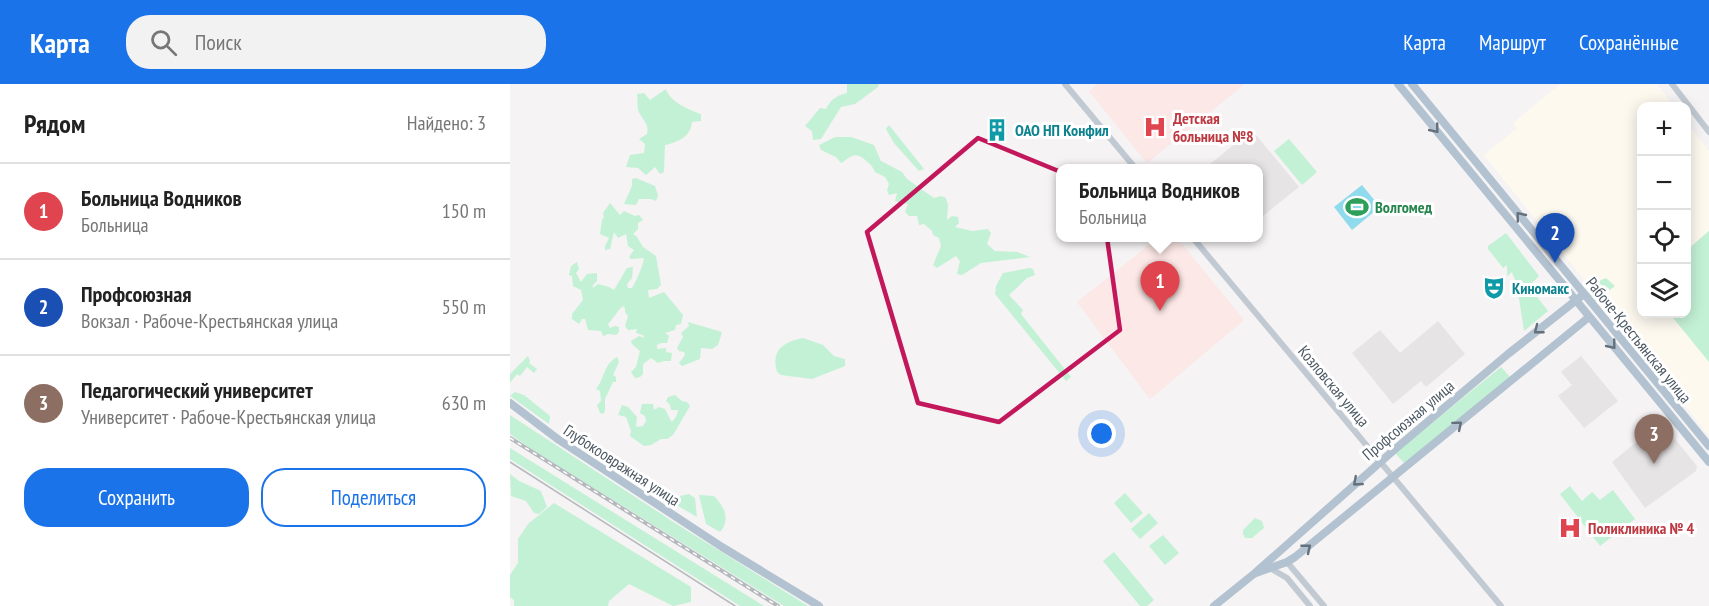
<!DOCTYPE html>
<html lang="ru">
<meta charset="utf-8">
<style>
:root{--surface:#fff;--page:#f2f2f2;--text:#222;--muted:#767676;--line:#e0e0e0;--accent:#1a73e8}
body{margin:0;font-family:"PT Sans Narrow",sans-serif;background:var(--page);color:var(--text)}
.controls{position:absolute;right:18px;top:18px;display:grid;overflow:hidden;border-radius:12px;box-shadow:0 3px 15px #0003}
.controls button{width:54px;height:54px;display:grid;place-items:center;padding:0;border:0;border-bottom:2px solid var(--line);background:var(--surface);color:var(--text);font:30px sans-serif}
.you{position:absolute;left:592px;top:350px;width:21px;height:21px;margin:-15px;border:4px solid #fff;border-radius:50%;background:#1a73e8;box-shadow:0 0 0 9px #1a73e833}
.badge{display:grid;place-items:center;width:39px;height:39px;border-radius:50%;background:var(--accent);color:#fff;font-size:20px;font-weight:700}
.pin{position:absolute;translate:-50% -50px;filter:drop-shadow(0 2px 3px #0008)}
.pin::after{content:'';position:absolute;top:32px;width:21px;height:18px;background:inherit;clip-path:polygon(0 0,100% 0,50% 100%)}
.popup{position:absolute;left:546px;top:80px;width:207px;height:78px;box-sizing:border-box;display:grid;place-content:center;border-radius:12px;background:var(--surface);filter:drop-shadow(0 2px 4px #0005);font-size:20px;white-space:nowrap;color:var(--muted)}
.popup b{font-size:22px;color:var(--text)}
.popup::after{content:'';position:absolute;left:50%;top:100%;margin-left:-12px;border:12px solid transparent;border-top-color:var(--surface)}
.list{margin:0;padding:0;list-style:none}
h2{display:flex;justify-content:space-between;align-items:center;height:78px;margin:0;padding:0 24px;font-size:26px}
h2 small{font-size:20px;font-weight:400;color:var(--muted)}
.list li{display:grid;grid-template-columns:39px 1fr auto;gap:18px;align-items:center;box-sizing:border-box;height:96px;padding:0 24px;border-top:2px solid var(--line)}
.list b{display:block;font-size:22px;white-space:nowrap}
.list p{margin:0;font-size:20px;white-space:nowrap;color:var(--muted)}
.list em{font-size:20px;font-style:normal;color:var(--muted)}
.actions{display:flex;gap:12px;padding:18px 24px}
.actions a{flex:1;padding:14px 0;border:2px solid var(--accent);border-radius:24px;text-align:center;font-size:21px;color:var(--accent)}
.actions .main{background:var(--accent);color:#fff}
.icon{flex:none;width:33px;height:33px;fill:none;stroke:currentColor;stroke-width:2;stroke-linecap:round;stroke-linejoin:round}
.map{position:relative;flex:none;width:1199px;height:522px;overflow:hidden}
header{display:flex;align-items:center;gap:36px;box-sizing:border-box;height:84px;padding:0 30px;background:var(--accent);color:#fff}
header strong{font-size:28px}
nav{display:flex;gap:33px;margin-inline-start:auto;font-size:21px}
.search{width:420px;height:54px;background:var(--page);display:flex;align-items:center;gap:15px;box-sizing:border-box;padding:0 21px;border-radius:24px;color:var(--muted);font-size:22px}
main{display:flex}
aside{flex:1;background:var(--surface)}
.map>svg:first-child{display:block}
</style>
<header>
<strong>Карта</strong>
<div class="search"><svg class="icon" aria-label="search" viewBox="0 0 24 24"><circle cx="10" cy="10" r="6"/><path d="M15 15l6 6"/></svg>Поиск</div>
<nav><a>Карта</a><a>Маршрут</a><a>Сохранённые</a></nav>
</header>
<main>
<aside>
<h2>Рядом<small>Найдено: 3</small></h2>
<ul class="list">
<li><span class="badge" style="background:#e0444e">1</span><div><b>Больница Водников</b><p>Больница</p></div><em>150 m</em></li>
<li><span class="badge" style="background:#1a4fb4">2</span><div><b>Профсоюзная</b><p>Вокзал · Рабоче-Крестьянская улица</p></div><em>550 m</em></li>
<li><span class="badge" style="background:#8d6e63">3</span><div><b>Педагогический университет</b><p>Университет · Рабоче-Крестьянская улица</p></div><em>630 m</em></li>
</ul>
<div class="actions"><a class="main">Сохранить</a><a>Поделиться</a></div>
</aside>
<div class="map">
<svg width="1199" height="522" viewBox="0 0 1199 522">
<rect width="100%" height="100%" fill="#f5f3f3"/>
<!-- commercial -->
<g fill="#fdf9ef">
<polygon points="1050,0 1147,0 1164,22 1132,22 1132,230 1160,230 1199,278 1199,352 974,71 1007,44 1003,39"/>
<polygon points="1176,38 1199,67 1199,147 1177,166"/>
</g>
<!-- education -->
<g fill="#e6e4e5">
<polygon points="742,46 789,103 749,135 749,85 695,84"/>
<polygon points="928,237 955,270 916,303 911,297 883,320 842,269 870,246 890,269"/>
<polygon points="1071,272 1108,317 1074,344 1048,312 1062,301 1051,288"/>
<polygon points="1151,338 1187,382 1186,387 1135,424 1102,378"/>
</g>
<!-- medical -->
<g fill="#fce8e6">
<polygon points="588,0 735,0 637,79 579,7"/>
<polygon points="648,154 667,154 734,236 640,315 567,218"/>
</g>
<!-- green -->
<g fill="#c3f1d5">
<path d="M 337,0 L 369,0 L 368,3 L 345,20 L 331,23 L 311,55 L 303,56 L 302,47 L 295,42 L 310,24 L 316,25 C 321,15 326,12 337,9 Z"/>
<path d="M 156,5 C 160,18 179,26 191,30 L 191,37 L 182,38 C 181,52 169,58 155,61 L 154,88 L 150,90 L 145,83 L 136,91 L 128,84 L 116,83 L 120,71 L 134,69 L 135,60 L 129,55 L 137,50 C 140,39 131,35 128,26 C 127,21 128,15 127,10 L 134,9 L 140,16 Z"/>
<polygon points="379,41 414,85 409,87 384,59 376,45"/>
<path d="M 325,53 L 341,53 L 364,61 L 371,77 L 392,88 L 397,95 L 424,114 L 431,112 L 436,114 L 438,121 L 437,136 L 442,132 L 448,133 L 449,139 L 445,143 L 462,147 L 478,145 L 481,149 L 477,160 L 485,167 L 507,168 L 520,173 L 471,179 L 452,191 L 447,190 L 450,177 L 446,172 L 427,184 L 423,181 L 431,162 L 429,154 L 423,151 L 422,147 L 414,140 L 409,141 L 407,132 L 399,132 L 395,128 L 398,120 L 385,117 L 387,109 L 379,111 L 377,106 L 379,100 L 375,93 L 365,88 C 362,81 360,80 354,75 C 345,67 340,73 331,79 L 326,73 L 311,66 L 309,61 Z"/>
<polygon points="779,55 807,88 792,101 764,67"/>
<polygon points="126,94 145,102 148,111 146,117 141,115 129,115 126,121 114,120 122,102 122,95"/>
<path d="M 100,119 L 110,131 L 114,127 L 125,132 L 129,131 L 133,136 L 128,139 L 128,145 L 123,150 L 127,153 L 133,163 L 146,172 L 151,201 L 147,205 L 138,206 L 139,214 L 154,208 L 173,231 L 171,240 L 166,241 L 165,246 L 155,249 L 159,252 L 157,259 L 151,259 L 147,261 L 147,265 L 156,264 L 156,268 L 162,269 L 161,277 L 154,277 L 148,279 L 141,274 L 133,280 L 133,290 L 130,293 L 125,294 L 121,288 L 126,283 L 130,267 L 122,260 L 121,257 L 129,252 L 134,254 L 133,251 L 126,249 L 127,245 L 118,246 L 115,242 L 118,232 L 115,228 L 115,224 L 113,222 C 107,227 104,234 98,240 L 100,244 L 105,242 L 109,243 L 109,248 L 106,251 L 98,250 L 93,252 L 91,247 L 78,246 L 75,235 L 72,235 L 69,240 L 62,235 L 62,230 L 73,216 L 71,206 L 63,202 L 62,192 L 59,191 L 61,182 L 67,178 L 69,185 L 66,189 L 71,198 L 77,190 L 87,189 L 87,197 L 83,201 L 83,204 L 88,200 L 99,203 L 104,206 L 117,184 L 123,183 L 122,194 L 117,200 L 118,204 L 122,204 C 125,200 134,179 134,174 L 121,175 L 119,173 L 124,166 L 118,162 L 116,150 L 108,154 L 104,148 L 100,165 L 95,166 L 95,162 L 99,154 L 90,150 L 92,136 L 94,133 L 93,129 Z"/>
<polygon points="1199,147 1199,278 1160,230 1176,230 1177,166"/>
<polygon points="996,149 1029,192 1019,202 1038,227 1014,247 1007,201 1002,188 997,192 997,181 993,184 978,165 978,162"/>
<polygon points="520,184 523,185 525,191 517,194 499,211 513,226 511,230 561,293 556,297 485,210 486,202 493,189"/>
<polygon points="1096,194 1105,202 1084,218 1077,209 1091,196"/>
<polygon points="178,238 212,248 208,261 202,265 191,264 190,275 172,282 169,279 175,271 174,268 169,267 167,264 173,253 171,249 179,242"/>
<path d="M 293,254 L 313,261 L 324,272 L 335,275 L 335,282 L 302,295 L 271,291 L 267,288 C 261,266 273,258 293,254 Z"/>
<polygon points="18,272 20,277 19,279 27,285 24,289 17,283 10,292 7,290 0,299 0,290"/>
<path d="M 107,273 L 109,278 L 103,291 L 106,293 L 106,298 L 103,298 L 95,315 L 95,327 L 93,330 L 90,329 L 87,321 L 91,317 L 90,307 L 86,305 C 95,294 93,281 107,273 Z"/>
<polygon points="991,283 1000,293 895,380 885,369"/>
<polygon points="5,308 14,311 40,332 39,340 0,312"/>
<polygon points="165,311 172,317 177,318 180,322 163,351 157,355 151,355 141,361 134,362 120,352 121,347 116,333 108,331 112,321 118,323 127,333 126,343 133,342 136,337 135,332 130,329 132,320 143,320 144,326 149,323 155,325 161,337 163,337 167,331 168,326 161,326 160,321 156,317 158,313"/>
<polygon points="0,331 165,439 298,522 274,522 21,365 0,350"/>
<polygon points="0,364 16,374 254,522 230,522 0,375"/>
<polygon points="0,390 9,397 31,407 37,423 29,430 24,429 16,417 1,412"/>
<polygon points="1060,402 1072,417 1082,408 1090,416 1103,406 1125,435 1090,462 1050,410"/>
<polygon points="615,409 633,429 621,439 604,419"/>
<polygon points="179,410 185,414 187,433 156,415"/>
<path d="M 189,411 L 204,412 C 214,422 221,436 210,448 L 196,440 Z"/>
<polygon points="44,419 181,503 181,518 163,522 119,500 99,517 98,522 4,522 4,516 0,513 0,491 8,479 8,455 18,440"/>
<polygon points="639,429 648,439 630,455 621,445"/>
<polygon points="745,434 752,437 754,444 742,454 735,454 733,450 733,446"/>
<polygon points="653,451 669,469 655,481 639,462"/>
<polygon points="604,468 644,516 637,522 630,522 593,477"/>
</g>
<!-- water -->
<polygon fill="#90daee" points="852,101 870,123 842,146 824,123"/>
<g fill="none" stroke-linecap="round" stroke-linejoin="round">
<!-- minor -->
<g stroke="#c1cad2" stroke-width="6">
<polyline points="555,0 626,85"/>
<polyline points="1162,0 1199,48"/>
<polyline points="683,154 991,522"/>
<polyline points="777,478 814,522"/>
<polyline points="760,484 777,494 800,522"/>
</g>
<!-- major -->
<g stroke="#b3c2d1" stroke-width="8">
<polyline points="888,0 1199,378"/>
<polyline points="902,0 1199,362"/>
<polyline points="0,319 49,356 212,463 309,522"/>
<polyline points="746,489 777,478 785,473 1079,233"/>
<polyline points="704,522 745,489 884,366 998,270 1074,210"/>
</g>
<!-- tram -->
<polyline stroke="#b5b8bd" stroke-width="1.5" points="0,378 225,522"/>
<!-- rail casing -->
<g stroke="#b5b8bd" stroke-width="4">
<polyline id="rail" points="0,354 268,522"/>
</g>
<!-- rail -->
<use href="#rail" stroke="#fff" stroke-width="1.5" stroke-dasharray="4.5" stroke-linecap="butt"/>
</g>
<!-- one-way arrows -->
<defs><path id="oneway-chevron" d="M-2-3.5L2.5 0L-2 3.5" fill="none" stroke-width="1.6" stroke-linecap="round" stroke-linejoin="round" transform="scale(1.5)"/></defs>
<g stroke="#64717d">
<use href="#oneway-chevron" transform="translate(925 45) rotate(51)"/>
<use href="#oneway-chevron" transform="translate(1010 132) rotate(-129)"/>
<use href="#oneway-chevron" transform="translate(1028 246) rotate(142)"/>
<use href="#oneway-chevron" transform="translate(1102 261) rotate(51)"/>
<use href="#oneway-chevron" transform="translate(948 341) rotate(-40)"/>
<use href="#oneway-chevron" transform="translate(847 398) rotate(139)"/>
<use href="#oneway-chevron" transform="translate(797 464) rotate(-39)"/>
</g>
<!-- marked area -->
<path fill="none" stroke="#c2185b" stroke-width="4.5" stroke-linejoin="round" d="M 468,54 L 590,104 L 610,246 L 489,338 L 408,319 L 357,148 Z"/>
<!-- icons -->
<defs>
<g id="hospital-bare" transform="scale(1.8)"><path d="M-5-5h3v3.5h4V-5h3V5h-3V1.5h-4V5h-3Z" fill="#e0444e" stroke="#fff" stroke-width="2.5" paint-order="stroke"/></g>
<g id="building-bare" transform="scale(1.8)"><path d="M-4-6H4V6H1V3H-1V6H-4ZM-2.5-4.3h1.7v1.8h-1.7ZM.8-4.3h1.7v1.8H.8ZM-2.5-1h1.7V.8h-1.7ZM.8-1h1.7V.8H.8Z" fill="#0f9aa8" stroke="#fff" stroke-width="2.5" paint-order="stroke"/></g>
<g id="stadium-bare" transform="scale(1.8)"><path d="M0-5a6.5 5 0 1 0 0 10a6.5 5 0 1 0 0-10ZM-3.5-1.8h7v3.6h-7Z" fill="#2e9e5b" stroke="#fff" stroke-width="2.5" paint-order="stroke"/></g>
<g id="theatre-bare" transform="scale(1.8)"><path d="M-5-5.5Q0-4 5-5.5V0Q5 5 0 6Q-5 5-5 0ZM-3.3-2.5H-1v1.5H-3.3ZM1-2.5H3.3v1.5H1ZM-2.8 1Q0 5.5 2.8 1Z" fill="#0f9aa8" stroke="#fff" stroke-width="2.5" paint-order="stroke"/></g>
</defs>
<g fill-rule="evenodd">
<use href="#hospital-bare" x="645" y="43"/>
<use href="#building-bare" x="487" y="46"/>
<use href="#stadium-bare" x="847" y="123"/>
<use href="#theatre-bare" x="984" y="204"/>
<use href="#hospital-bare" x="1060" y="444"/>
</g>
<g text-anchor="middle" stroke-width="6" stroke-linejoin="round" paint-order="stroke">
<!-- health labels -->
<g font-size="16" font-weight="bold" fill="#be3a42" stroke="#fff" text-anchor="start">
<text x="663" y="40">Детская<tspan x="663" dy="18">больница №8</tspan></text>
<text x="1078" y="450">Поликлиника № 4</text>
</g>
<!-- culture labels -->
<g font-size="16" font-weight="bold" fill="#0d838f" stroke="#fff" text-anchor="start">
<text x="505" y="52">ОАО НП Конфил</text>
<text x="1002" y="210">Киномакс</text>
</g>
<!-- leisure labels -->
<g font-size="16" font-weight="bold" fill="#27864d" stroke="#fff" text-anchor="start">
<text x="865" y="129">Волгомед</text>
</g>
<!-- street labels -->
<g font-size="16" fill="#4a5661" stroke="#fff">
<text transform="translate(1129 256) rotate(51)" y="6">Рабоче-Крестьянская улица</text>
<text transform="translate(824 302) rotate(50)" y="6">Козловская улица</text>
<text transform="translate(898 336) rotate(-40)" y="6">Профсоюзная улица</text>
<text transform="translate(112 381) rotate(33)" y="6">Глубокоовражная улица</text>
</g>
</g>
</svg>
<div class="controls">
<button>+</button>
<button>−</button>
<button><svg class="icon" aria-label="locate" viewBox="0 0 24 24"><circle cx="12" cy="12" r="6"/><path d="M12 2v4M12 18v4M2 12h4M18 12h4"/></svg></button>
<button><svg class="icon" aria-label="layers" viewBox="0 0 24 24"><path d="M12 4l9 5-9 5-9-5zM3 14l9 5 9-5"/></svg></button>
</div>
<div class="you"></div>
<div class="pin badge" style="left:650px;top:227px;background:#e0444e">1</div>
<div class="popup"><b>Больница Водников</b>Больница</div>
<div class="pin badge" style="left:1045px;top:179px;background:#1a4fb4">2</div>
<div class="pin badge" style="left:1144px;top:380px;background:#8d6e63">3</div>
</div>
</main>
